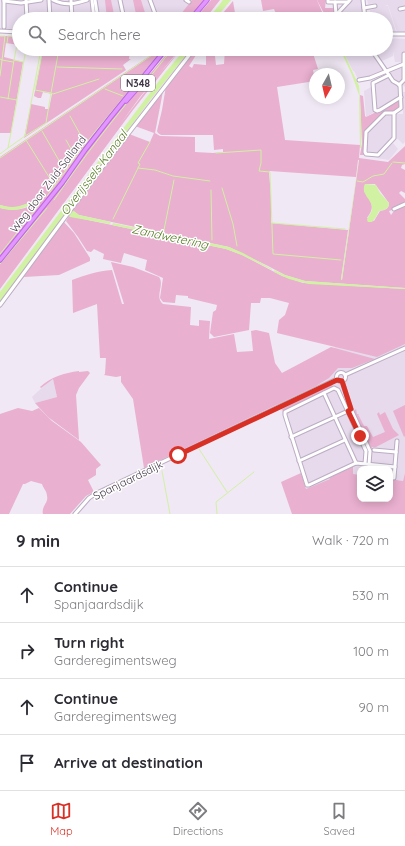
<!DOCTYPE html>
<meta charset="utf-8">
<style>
:root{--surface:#fff;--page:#f2f2f3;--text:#2b2b33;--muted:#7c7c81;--line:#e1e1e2;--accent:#d93025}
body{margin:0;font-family:Quicksand,sans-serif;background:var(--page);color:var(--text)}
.controls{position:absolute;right:12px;bottom:12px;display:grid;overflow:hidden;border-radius:8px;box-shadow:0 2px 10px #0003}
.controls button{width:36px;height:36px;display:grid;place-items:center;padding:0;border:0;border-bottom:1px solid var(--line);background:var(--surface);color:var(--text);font:20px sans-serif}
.compass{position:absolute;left:309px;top:68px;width:36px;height:36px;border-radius:50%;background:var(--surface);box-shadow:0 2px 10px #0003;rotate:188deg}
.stop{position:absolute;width:12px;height:12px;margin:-9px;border:3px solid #d93025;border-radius:50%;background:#fff}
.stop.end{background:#d93025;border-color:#fff;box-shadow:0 1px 4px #0008}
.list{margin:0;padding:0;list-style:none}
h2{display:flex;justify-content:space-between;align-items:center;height:52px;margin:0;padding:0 16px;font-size:17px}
h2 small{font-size:13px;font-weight:400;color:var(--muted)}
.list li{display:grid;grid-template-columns:26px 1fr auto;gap:12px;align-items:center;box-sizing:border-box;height:56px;padding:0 16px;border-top:1px solid var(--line)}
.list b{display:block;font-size:15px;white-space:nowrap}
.list p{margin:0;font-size:13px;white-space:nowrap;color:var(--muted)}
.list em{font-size:13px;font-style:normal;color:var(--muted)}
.icon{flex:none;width:22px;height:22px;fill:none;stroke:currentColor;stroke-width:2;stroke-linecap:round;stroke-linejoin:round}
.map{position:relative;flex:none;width:405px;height:514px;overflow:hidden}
.search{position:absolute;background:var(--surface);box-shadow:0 2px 10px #0003;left:12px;right:12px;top:12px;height:44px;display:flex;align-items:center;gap:10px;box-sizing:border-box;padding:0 14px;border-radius:22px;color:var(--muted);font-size:15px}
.sheet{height:276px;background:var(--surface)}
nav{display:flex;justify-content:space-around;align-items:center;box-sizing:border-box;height:56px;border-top:1px solid var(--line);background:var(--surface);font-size:11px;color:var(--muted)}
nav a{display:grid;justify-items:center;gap:2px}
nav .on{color:var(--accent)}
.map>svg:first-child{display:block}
</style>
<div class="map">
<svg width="405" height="514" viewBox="0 0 405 514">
<rect width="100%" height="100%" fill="#f0e8f4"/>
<!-- residential -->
<g fill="#e6daec">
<polygon points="6,0 200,0 186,19 19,19 19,30 6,30"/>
<polygon points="351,0 361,0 363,19 335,19"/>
<polygon points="367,0 405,0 405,6 404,7 405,10 405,32 397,32 388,5 385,6 388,6 396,32 386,33 386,19 371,19 370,10 375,9 376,6 375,3 368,4"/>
<polygon points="386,38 405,39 405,87 402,84 404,82 403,62 395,62 393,51 393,56 382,61 374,49 386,49"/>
<polygon points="342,49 346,56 347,55 344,49 352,49 353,53 369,50 384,71 370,77 358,79 354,71 353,71"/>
<polygon points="403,65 403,79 400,83 396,80 389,71"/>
<polygon points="389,77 393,83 399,86 399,95 378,109 377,108 375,85"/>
<polygon points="373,86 376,111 366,117 364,91"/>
<polygon points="403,92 405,92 405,142 403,144 398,139 396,139 395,114 403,114"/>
<polygon points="384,115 393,116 393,138 377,154 368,153 367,151 368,132"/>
<polygon points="393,143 398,149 389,160 377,158"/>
<polygon points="405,313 405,473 403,481 390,479 390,469 360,469 360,475 330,479 306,489 282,411 260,384"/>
<polygon points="53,379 57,397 35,403 32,397 48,382"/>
</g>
<!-- green -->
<g fill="#e9b0cf" fill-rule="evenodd">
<polygon points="105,0 111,0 115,19 107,19"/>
<polygon points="133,0 141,0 147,19 137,19"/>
<polygon points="192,0 205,0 190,19 177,19"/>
<polygon points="211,0 220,0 205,19 195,19"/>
<polygon points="261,0 317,0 325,19 278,19 274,9 263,11"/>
<polygon points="317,0 326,0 325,8 334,8 334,16 337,16 335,19 327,19"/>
<polygon points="233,1 236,19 218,19"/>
<polygon points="0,36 19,36 19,45 6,43 4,57 23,62 11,133 0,133"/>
<polygon points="43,49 130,49 129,59 131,59 123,65 126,70 24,138 31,104 45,107 45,109 49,109 52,94 43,92 41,98 38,98 34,96"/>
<path d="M 160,49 L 165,49 L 88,143 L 46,201 L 0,257 L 0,208 C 18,212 26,209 42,200 C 24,201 22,212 0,205 L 0,157 Z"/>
<polygon points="171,49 180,49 140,97 121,123 154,80 181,49 133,110 0,289 0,262 58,191 89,146"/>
<path d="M 195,49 L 198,50 L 197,51 L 198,52 L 189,66 L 192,68 L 194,64 L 206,65 L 206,53 L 210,54 L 210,56 L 215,56 L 216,65 L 224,64 L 225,49 L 313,49 L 312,50 L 318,69 L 313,70 L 315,81 L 277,87 L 285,140 L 360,145 L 359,158 L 388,162 L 405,146 L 405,164 L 402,165 L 401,168 L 405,170 L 405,193 L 401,191 L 399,193 L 405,199 L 405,205 L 389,211 L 391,215 L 394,211 L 405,206 L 405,288 L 305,281 L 285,275 L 268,266 L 229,247 L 79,215 L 72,210 L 129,134 L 150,142 L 154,133 L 135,126 L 163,91 L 155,133 L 160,136 L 195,137 L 195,152 L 213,153 L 223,152 L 223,149 L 214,150 L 213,135 L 161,135 L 158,133 L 157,131 L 162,110 L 166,86 ZM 358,160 L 359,160 L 342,280 L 341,279 L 348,230 L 271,223 L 271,196 L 269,172 L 270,171 L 356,177 ZM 365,184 L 375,184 L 389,203 C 389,209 385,210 380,211 L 374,221 L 367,218 C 376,205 371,203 364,191 Z"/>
<polygon points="360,95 363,96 365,116 366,117 376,112 379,112 399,100 399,108 392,112 383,113 365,131 364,155 360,155 362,144"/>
<polygon points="69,216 226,249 242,255 282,276 303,283 405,289 405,344 377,357 277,333 279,320 285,315 289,303 270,298 261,298 260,303 251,303 249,330 214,337 210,333 213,312 216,310 217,305 188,298 188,296 176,295 175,303 163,302 160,298 163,278 145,270 147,260 124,253 121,263 103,259 104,254 94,249 91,252 87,251 78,237 66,221"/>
<polygon points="63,221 74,233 90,258 90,261 59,275 24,277 0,308 0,306"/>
<path d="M 111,262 L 133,267 L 159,277 C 165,285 154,297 163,304 L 191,307 L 190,325 L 199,326 L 199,320 L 210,321 L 209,339 L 234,334 L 237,352 L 253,351 L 251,331 L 256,330 L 269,333 L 275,363 L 282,373 L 331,347 L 375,359 L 352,368 L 338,368 L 329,378 L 316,386 L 144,468 L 133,399 L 121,382 L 121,376 L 116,377 L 104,375 L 105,374 L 106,358 L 100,358 L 97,304 L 73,313 L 72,280 C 85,275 98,271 112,270 L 122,304 L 124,304 Z"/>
<path d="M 79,371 L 79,372 L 88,371 L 90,373 L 79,388 L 76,395 L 79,440 L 48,417 L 35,403 L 57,397 L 53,379 L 41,388 L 40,387 C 51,377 64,373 79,371 Z"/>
<polygon points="332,384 333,387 331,388 283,411 282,409"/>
<polygon points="405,405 405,436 404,437 393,411"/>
<path d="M 18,408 L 32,411 L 39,408 L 52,421 L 81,442 L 101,465 L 96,469 L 96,475 L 88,480 L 94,492 L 86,496 L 70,514 L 43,514 C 41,507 49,502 47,496 C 47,491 43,488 42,484 L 31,481 L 25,484 L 23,484 L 9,514 L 0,514 L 0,414 Z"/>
<polygon points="356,409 357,414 359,414 358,415 359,416 364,426 367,426 373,437 385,432 377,414 379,412 380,415 385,412 393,429 399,435 376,447 372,447 371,450 353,412"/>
<polygon points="353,466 353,474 360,475 360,499 390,499 390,479 403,481 405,473 405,514 292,514 281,482 301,473 306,489 330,479 329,477"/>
</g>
<!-- water -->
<g fill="#d1f1a3">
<polygon points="223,0 231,0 215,19 208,19"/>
<polygon points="185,49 191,49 151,99 70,208 79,215 111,222 110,224 70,217 68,215 72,212 68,210 0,302 0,292 165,73"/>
<polygon points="340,49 342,49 359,86 361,116 361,148 360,148 359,95 352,75"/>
<polygon points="359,159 359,160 342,280 341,280"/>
<path d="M 365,184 L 376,185 L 380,193 L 389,203 C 389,209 385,210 379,211 L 376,217 L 372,222 L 368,222 L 367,220 C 368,216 372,213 372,208 C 372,199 360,194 365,184 Z"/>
<path d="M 40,199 L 42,200 L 41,202 C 24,205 22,214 0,208 L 0,205 C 17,210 24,204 40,199 Z"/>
<polygon points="113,223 229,247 243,253 272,269 272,270 242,255 226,249 112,225"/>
<polygon points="274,270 285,275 305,281 405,288 405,289 309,284 289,279 274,272"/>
</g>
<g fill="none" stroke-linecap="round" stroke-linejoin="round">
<!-- stream -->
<g stroke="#d1f1a3" stroke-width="1">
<polyline points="0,36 5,36 2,60 0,59"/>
<polyline points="18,37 17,45 19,45"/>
<polyline points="7,43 8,36 19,37"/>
<polyline points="17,45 14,60 23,62"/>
<polyline points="59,49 51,93 53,94 99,79"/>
<polyline points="59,51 126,52"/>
<polyline points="57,67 122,69"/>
<polyline points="0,76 2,60 13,62"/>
<polyline points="149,78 169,53"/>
<polyline points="105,89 123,96"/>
<polyline points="0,97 17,100 26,49"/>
<polyline points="8,99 14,60"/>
<polyline points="70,116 85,143"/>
<polyline points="42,131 65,171"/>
<polyline points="25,136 46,123 51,93 35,90 43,49"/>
<polyline points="26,140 54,185"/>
<polyline points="66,140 75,156"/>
<polyline points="8,148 25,136 41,49"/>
<polyline points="216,153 261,150 261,163 259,171 270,172 273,254 341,260"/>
<polyline points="0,154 8,148 17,101"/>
<polyline points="0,158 161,49"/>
<polyline points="393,162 405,163"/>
<polyline points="138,168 155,170 173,176 210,181"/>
<polyline points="357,181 363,182 373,176 384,174 392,163"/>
<polyline points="222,188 233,224 237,246"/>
<polyline points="211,190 212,240"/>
<polyline points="47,196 90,138 163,49"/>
<path d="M 54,200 C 83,158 113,119 146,80"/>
<polyline points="113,219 140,164 138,163 150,142"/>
<polyline points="272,223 345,229"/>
<polyline points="164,230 174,180"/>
<polyline points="0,254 39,205"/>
<polyline points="0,264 47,208"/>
<polyline points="199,449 227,492"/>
<polyline points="162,471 170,514"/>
<polyline points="217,514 216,502 254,472"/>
</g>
<!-- minor casing -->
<g stroke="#bbadc3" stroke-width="5">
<g id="minor">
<polyline points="26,0 27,19"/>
<polyline points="49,0 50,19"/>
<path d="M 53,0 C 65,6 75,4 87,0"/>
<polyline points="71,0 72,19"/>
<polyline points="92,0 94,19"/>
<polyline points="95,0 98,19"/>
<polyline points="120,0 124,19"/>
<polyline points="150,0 157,19"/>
<polyline points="186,0 189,2"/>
<polyline points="328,0 328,2 348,2"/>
<polyline points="363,0 365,19"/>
<polyline points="4,1 21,3 41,0"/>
<polyline points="335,2 336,15 350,0"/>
<polyline points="364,8 375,6"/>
<polyline points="400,9 405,8"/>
<polyline points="4,27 4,0"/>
<polyline points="0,31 19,32"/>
<polyline points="386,34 405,34"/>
<polyline points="371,49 393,81 400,85 401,108 394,113"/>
<polyline points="389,75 373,83 375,110 377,111 380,110 401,97"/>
<polyline points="359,80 370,78 404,64"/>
<polyline points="399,85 404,80 404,54"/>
<polygon points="385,113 394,113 394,138 378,155 366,154 365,152 366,132"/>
<polyline points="394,209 405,204"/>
<polyline points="0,305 103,166 194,49"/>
<circle cx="341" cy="377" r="4.5"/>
<polyline points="345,375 405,348"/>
<polyline points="342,381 351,409 370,451 369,465"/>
<polyline points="324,393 356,463"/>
<polyline points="291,437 348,411"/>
<polyline points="374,450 396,452"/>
<polyline points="299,461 345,440"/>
<polyline points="365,464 366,451 338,390 334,388 285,412 285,415 307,485 309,485 356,463 395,467"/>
<polyline points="394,478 397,441"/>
<polyline points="75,514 89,498 95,494 337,379"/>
</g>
</g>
<!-- major casing -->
<g stroke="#bf64e6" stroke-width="5.5">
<g id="major">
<polyline points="191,19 207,0"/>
<polyline points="126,101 147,77"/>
<polyline points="0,260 62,183 85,150 110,118 166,49"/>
</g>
</g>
<!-- minor -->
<use href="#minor" stroke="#fff" stroke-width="3"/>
<!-- major -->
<use href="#major" stroke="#e296ff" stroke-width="3.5"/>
</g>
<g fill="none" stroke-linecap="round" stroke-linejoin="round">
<!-- route -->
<polyline stroke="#d93025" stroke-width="5" points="178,455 337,380 342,381 351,409 348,411 360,436"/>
</g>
<g text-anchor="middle" stroke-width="3" stroke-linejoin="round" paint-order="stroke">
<!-- shield labels -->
<rect fill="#fff" stroke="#7a727e" stroke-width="1" x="121" y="75" width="34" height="16" rx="3"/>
<g font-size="10" font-weight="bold" fill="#413647">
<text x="138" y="87">N348</text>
</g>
<!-- street labels -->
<g font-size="11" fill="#413647" stroke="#fff">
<text transform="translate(48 184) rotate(-53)" y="4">Weg door Zuid-Salland</text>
<text transform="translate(128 480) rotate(-26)" y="4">Spanjaardsdijk</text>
</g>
<!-- water labels -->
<g font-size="12" font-style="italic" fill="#567c23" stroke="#fff">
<text transform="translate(94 173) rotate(-53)" y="4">Overijssels Kanaal</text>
<text transform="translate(170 237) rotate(12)" y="4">Zandwetering</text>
</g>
</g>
</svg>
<div class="controls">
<button><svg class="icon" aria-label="layers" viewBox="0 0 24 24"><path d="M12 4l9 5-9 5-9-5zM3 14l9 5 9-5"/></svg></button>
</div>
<svg class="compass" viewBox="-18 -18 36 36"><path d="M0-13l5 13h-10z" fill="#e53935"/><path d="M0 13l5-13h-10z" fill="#7c7c81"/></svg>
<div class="stop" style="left:178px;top:455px"></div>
<div class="stop end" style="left:360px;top:436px"></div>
<div class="search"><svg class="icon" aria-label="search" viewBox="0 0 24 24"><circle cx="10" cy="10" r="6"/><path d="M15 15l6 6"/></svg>Search here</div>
</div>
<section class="sheet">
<h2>9 min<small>Walk · 720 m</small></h2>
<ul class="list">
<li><svg class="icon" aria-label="ahead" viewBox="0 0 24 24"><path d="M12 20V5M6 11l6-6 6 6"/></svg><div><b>Continue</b><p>Spanjaardsdijk</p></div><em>530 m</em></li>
<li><svg class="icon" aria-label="right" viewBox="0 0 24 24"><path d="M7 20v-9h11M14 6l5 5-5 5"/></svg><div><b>Turn right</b><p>Garderegimentsweg</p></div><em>100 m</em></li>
<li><svg class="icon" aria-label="ahead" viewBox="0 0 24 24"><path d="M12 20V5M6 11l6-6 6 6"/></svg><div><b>Continue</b><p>Garderegimentsweg</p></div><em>90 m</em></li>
<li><svg class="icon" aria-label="arrive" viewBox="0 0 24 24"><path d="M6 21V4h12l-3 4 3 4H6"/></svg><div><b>Arrive at destination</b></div></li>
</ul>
</section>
<nav>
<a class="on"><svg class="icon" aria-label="map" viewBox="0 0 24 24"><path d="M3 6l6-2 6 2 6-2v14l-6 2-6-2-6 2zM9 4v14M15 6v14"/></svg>Map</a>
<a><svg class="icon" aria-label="directions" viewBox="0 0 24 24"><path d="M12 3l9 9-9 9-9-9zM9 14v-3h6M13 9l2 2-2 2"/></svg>Directions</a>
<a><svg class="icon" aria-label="saved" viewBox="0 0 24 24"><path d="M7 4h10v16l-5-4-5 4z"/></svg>Saved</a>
</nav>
